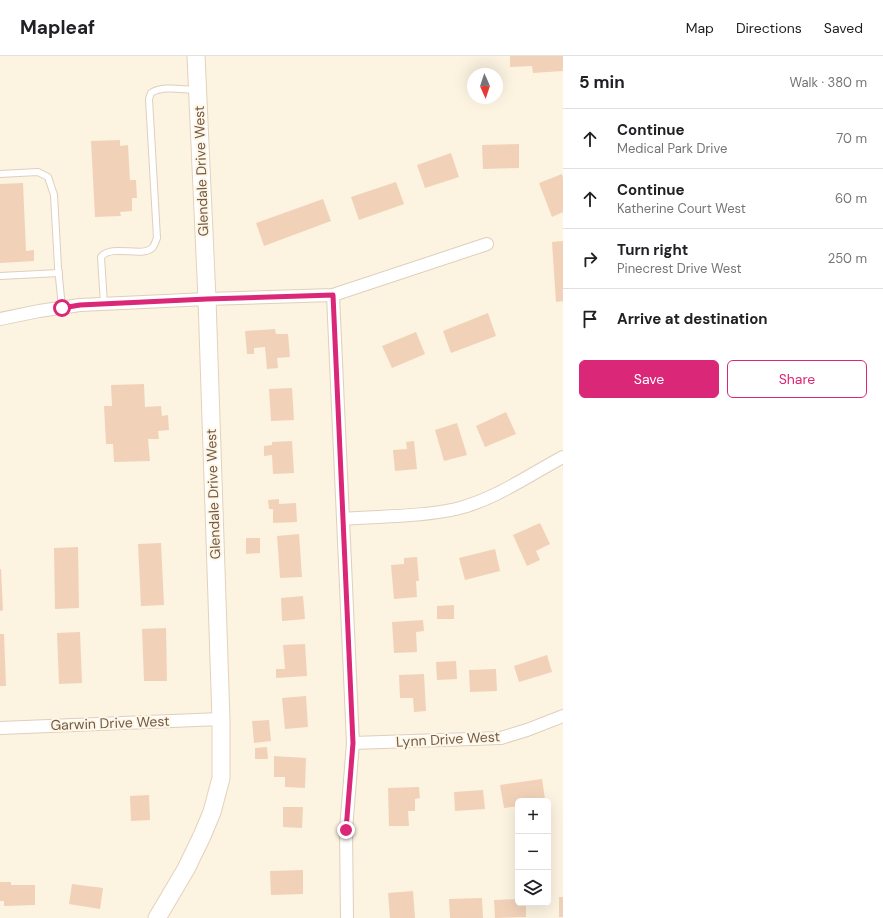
<!DOCTYPE html>
<meta charset="utf-8">
<style>
:root{--surface:#fff;--page:#f2f2f2;--text:#202124;--muted:#757577;--line:#e0e0e0;--accent:#db2777}
body{margin:0;font-family:"DM Sans",sans-serif;background:var(--page);color:var(--text)}
.controls{position:absolute;right:12px;bottom:12px;display:grid;overflow:hidden;border-radius:6px;box-shadow:0 4px 16px #0002}
.controls button{width:36px;height:36px;display:grid;place-items:center;padding:0;border:0;border-bottom:1px solid var(--line);background:var(--surface);color:var(--text);font:20px sans-serif}
.compass{position:absolute;left:467px;top:12px;width:36px;height:36px;border-radius:50%;background:var(--surface);box-shadow:0 4px 16px #0002;rotate:177deg}
.stop{position:absolute;width:12px;height:12px;margin:-9px;border:3px solid #db2777;border-radius:50%;background:#fff}
.stop.end{background:#db2777;border-color:#fff;box-shadow:0 1px 4px #0008}
.list{margin:0;padding:0;list-style:none}
h2{display:flex;justify-content:space-between;align-items:center;height:52px;margin:0;padding:0 16px;font-size:17px}
h2 small{font-size:13px;font-weight:400;color:var(--muted)}
.list li{display:grid;grid-template-columns:26px 1fr auto;gap:12px;align-items:center;box-sizing:border-box;height:60px;padding:0 16px;border-top:1px solid var(--line)}
.list b{display:block;font-size:15px;white-space:nowrap}
.list p{margin:0;font-size:13px;white-space:nowrap;color:var(--muted)}
.list em{font-size:13px;font-style:normal;color:var(--muted)}
.actions{display:flex;gap:8px;padding:12px 16px}
.actions a{flex:1;padding:9px 0;border:1px solid var(--accent);border-radius:6px;text-align:center;font-size:14px;color:var(--accent)}
.actions .main{background:var(--accent);color:#fff}
.icon{flex:none;width:22px;height:22px;fill:none;stroke:currentColor;stroke-width:2;stroke-linecap:round;stroke-linejoin:round}
.map{position:relative;flex:none;width:563px;height:862px;overflow:hidden}
header{display:flex;align-items:center;gap:24px;box-sizing:border-box;height:56px;padding:0 20px;background:var(--surface);border-bottom:1px solid var(--line)}
header strong{font-size:19px}
nav{display:flex;gap:22px;margin-inline-start:auto;font-size:14px}
main{display:flex}
aside{flex:1;background:var(--surface)}
.map>svg:first-child{display:block}
</style>
<header>
<strong>Mapleaf</strong>
<nav><a>Map</a><a>Directions</a><a>Saved</a></nav>
</header>
<main>
<div class="map">
<svg width="563" height="862" viewBox="0 0 563 862">
<rect width="100%" height="100%" fill="#fcf3e1"/>
<!-- building -->
<g fill="#f1d2b9">
<polygon points="510,0 563,0 563,15 533,17 532,10 510,11"/>
<polygon points="120,84 120,90 128,89 130,124 136,124 137,142 132,142 132,155 120,156 121,160 95,161 91,85"/>
<polygon points="519,88 519,112 483,113 482,89"/>
<polygon points="451,97 459,121 425,132 417,109"/>
<polygon points="562,118 563,122 563,156 552,161 539,127"/>
<polygon points="396,126 404,148 359,164 351,141"/>
<polygon points="23,127 26,195 34,194 34,205 0,207 0,128"/>
<polygon points="323,143 331,165 264,190 256,167"/>
<polygon points="563,185 563,245 556,246 552,186"/>
<polygon points="488,257 496,280 451,297 443,275"/>
<polygon points="275,273 276,278 288,278 290,301 277,302 278,312 267,313 265,291 254,292 254,298 247,298 245,275"/>
<polygon points="416,276 425,298 392,312 382,290"/>
<polygon points="144,328 145,351 161,350 162,360 168,359 169,374 158,375 159,383 148,383 150,405 114,406 113,388 106,388 104,350 112,350 111,329"/>
<polygon points="292,332 294,364 271,365 269,333"/>
<polygon points="506,356 516,378 485,391 476,370"/>
<polygon points="457,367 467,399 444,405 435,374"/>
<polygon points="292,385 294,417 273,418 272,399 264,400 264,390 272,389 272,386"/>
<polygon points="414,385 417,413 395,415 393,394 407,393 406,386"/>
<polygon points="279,443 279,448 296,447 297,466 273,467 273,453 269,453 268,444"/>
<polygon points="540,467 550,488 536,495 540,504 527,510 513,479"/>
<polygon points="299,478 302,521 280,522 277,480"/>
<polygon points="246,482 260,482 260,497 246,498"/>
<polygon points="161,487 164,549 141,550 138,488"/>
<polygon points="78,491 79,552 55,553 54,492"/>
<polygon points="495,493 500,515 465,524 459,502"/>
<polygon points="417,501 419,525 416,525 417,541 394,543 391,509 404,508 404,502"/>
<polygon points="0,513 1,513 3,554 0,555"/>
<polygon points="303,540 305,563 282,565 281,542"/>
<polygon points="454,549 454,563 437,563 437,550"/>
<polygon points="423,564 424,575 416,576 417,596 394,597 392,566"/>
<polygon points="166,572 167,625 144,625 142,573"/>
<polygon points="80,576 82,627 59,628 57,577"/>
<polygon points="0,578 4,578 6,630 0,630"/>
<polygon points="305,588 307,620 276,622 276,613 285,613 283,589"/>
<polygon points="547,599 552,616 519,626 514,610"/>
<polygon points="456,605 457,623 437,624 436,606"/>
<polygon points="496,613 497,635 470,636 469,614"/>
<polygon points="424,618 426,655 414,656 413,642 400,642 399,619"/>
<polygon points="306,640 308,671 285,673 282,642"/>
<polygon points="269,664 271,685 254,687 252,665"/>
<polygon points="267,691 268,703 255,703 255,692"/>
<polygon points="274,700 306,702 305,732 285,731 285,721 274,721"/>
<polygon points="542,723 545,743 533,745 518,745 518,750 504,752 500,729"/>
<polygon points="419,731 420,742 415,743 415,755 408,755 409,770 389,770 388,732"/>
<polygon points="483,734 485,753 455,755 454,736"/>
<polygon points="149,739 150,764 131,765 130,740"/>
<polygon points="283,751 303,751 302,772 283,771"/>
<polygon points="303,814 303,838 271,839 270,815"/>
<polygon points="0,826 11,826 11,829 35,829 35,849 4,850 4,845 0,845"/>
<polygon points="72,828 103,832 100,853 69,848"/>
<polygon points="413,835 415,862 390,862 388,837"/>
<rect x="559" y="841" width="4" height="20"/>
<polygon points="482,842 483,862 450,862 449,843"/>
<polygon points="518,843 518,847 526,847 526,861 495,862 494,844"/>
</g>
<g fill="none" stroke-linecap="round" stroke-linejoin="round">
<!-- lane casing -->
<g stroke="#dfcfbd" stroke-width="8">
<g id="lane">
<polyline points="0,118 38,116 48,121 54,139 58,211 62,252"/>
<polyline points="0,220 59,217"/>
<path d="M 104,248 L 101,201 C 112,187 143,203 153,191 C 155,188 156,184 157,182 L 149,43 L 151,37 C 163,29 183,34 196,34"/>
</g>
</g>
<!-- street casing -->
<g stroke="#dfcfbd" stroke-width="14">
<g id="street">
<polyline points="333,239 353,687 346,774 347,862"/>
<polyline points="0,263 39,255 80,249 207,243 333,239 487,188"/>
<path d="M 343,463 C 380,460 419,461 456,453 C 494,444 529,419 563,401"/>
<polyline points="0,672 221,663"/>
<polyline points="353,687 501,682 527,674 563,660"/>
</g>
</g>
<!-- secondary casing -->
<g stroke="#e4d1bb" stroke-width="19">
<polyline id="secondary" points="157,862 186,813 202,780 212,756 221,722 221,663 207,243 196,0"/>
</g>
<!-- lane -->
<use href="#lane" stroke="#fff" stroke-width="6"/>
<!-- street -->
<use href="#street" stroke="#fff" stroke-width="12"/>
<!-- secondary -->
<use href="#secondary" stroke="#fff" stroke-width="17"/>
</g>
<g fill="none" stroke-linecap="round" stroke-linejoin="round">
<!-- route -->
<polyline stroke="#db2777" stroke-width="5" points="62,252 80,249 207,243 333,239 353,687 346,774"/>
</g>
<g text-anchor="middle" stroke-width="4" stroke-linejoin="round" paint-order="stroke">
<!-- street labels -->
<g font-size="14" fill="#725948" stroke="#fff7e6">
<text transform="translate(201 115) rotate(-92)" y="5">Glendale Drive West</text>
<text transform="translate(213 438) rotate(-92)" y="5">Glendale Drive West</text>
<text transform="translate(110 667) rotate(-2)" y="5">Garwin Drive West</text>
<text transform="translate(448 683) rotate(-3)" y="5">Lynn Drive West</text>
</g>
</g>
</svg>
<div class="controls">
<button>+</button>
<button>−</button>
<button><svg class="icon" aria-label="layers" viewBox="0 0 24 24"><path d="M12 4l9 5-9 5-9-5zM3 14l9 5 9-5"/></svg></button>
</div>
<svg class="compass" viewBox="-18 -18 36 36"><path d="M0-13l5 13h-10z" fill="#e53935"/><path d="M0 13l5-13h-10z" fill="#757577"/></svg>
<div class="stop" style="left:62px;top:252px"></div>
<div class="stop end" style="left:346px;top:774px"></div>
</div>
<aside>
<h2>5 min<small>Walk · 380 m</small></h2>
<ul class="list">
<li><svg class="icon" aria-label="ahead" viewBox="0 0 24 24"><path d="M12 20V5M6 11l6-6 6 6"/></svg><div><b>Continue</b><p>Medical Park Drive</p></div><em>70 m</em></li>
<li><svg class="icon" aria-label="ahead" viewBox="0 0 24 24"><path d="M12 20V5M6 11l6-6 6 6"/></svg><div><b>Continue</b><p>Katherine Court West</p></div><em>60 m</em></li>
<li><svg class="icon" aria-label="right" viewBox="0 0 24 24"><path d="M7 20v-9h11M14 6l5 5-5 5"/></svg><div><b>Turn right</b><p>Pinecrest Drive West</p></div><em>250 m</em></li>
<li><svg class="icon" aria-label="arrive" viewBox="0 0 24 24"><path d="M6 21V4h12l-3 4 3 4H6"/></svg><div><b>Arrive at destination</b></div></li>
</ul>
<div class="actions"><a class="main">Save</a><a>Share</a></div>
</aside>
</main>
